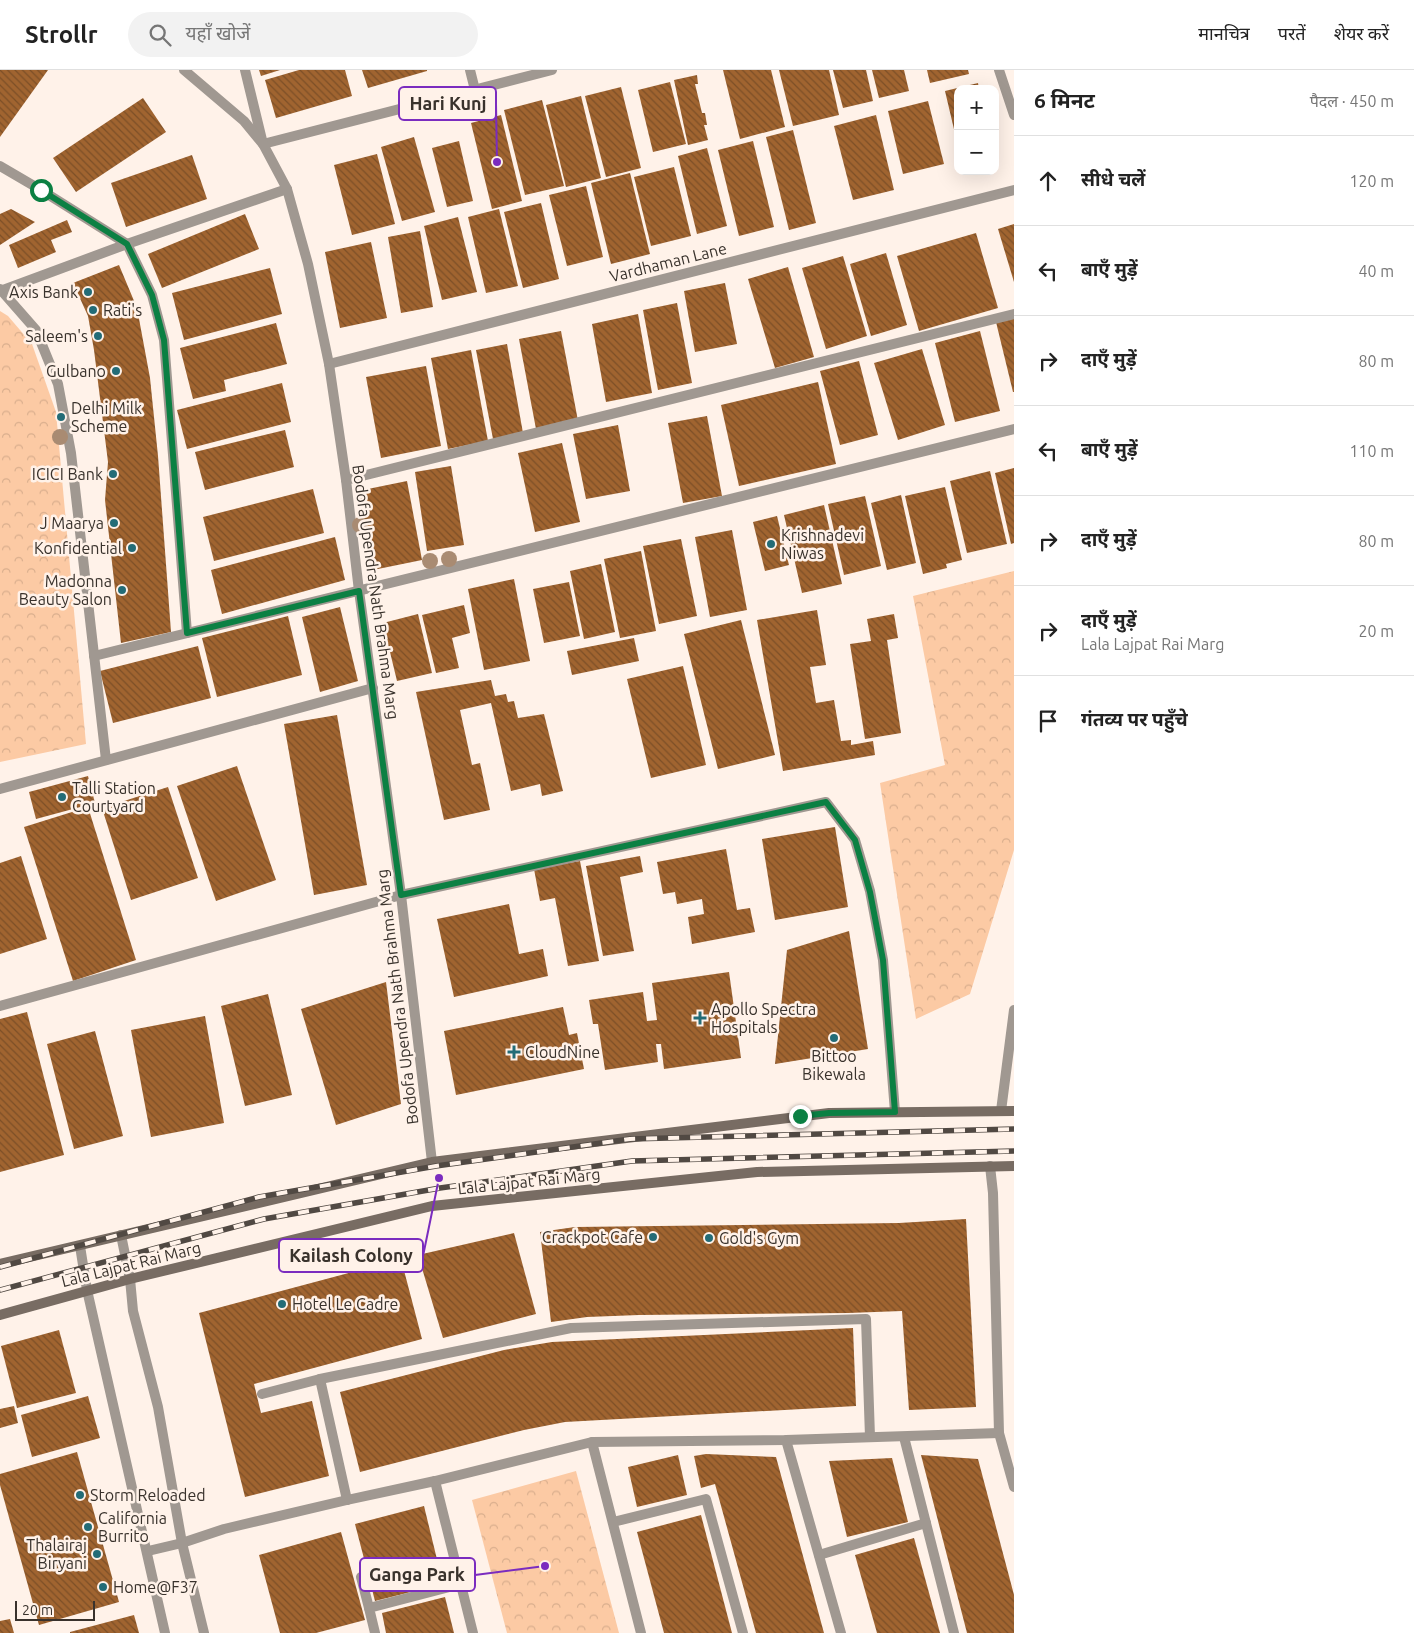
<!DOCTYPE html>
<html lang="hi">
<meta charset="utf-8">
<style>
:root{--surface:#fff;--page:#f2f2f2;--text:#222;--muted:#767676;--line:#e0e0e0}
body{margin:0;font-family:Ubuntu,"Noto Sans Devanagari",sans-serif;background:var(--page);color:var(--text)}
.controls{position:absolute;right:15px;top:15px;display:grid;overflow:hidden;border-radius:10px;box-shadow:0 5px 20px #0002}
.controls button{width:45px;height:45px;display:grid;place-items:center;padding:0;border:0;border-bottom:1px solid var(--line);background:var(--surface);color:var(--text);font:25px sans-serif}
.scale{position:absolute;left:15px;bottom:12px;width:80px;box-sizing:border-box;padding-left:5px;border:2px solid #39322c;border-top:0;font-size:14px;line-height:18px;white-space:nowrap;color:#39322c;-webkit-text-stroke:4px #fff2e9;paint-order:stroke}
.stop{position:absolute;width:15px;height:15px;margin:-11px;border:4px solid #0b8043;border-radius:50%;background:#fff}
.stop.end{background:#0b8043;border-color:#fff;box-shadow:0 1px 5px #0008}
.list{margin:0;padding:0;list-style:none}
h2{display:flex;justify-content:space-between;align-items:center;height:65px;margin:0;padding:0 20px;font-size:21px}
h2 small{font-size:16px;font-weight:400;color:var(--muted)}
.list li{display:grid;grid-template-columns:32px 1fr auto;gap:15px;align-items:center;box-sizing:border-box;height:90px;padding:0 20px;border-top:1px solid var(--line)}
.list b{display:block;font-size:19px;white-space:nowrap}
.list p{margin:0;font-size:16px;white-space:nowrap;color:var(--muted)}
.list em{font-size:16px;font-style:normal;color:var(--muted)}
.icon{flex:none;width:28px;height:28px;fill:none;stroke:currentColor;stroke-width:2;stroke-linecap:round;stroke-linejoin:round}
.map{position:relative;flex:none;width:1014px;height:1563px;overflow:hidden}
header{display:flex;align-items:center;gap:30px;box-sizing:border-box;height:70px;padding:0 25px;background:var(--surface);border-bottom:1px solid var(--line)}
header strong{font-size:24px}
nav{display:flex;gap:28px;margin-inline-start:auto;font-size:18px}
.search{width:350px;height:45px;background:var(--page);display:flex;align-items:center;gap:12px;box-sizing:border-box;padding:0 18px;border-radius:28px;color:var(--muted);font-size:19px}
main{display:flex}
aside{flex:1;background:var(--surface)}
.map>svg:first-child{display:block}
</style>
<header>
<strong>Strollr</strong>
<div class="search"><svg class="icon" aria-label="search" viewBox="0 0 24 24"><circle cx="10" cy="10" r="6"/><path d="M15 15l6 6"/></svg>यहाँ खोजें</div>
<nav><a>मानचित्र</a><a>परतें</a><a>शेयर करें</a></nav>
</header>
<main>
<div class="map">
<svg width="1014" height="1563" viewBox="0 0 1014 1563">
<defs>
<pattern id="park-crowns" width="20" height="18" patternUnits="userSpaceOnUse" patternTransform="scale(1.25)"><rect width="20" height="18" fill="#fccaa4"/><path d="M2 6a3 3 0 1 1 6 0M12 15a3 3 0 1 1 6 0" fill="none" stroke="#d9ae8d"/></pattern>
<pattern id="building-back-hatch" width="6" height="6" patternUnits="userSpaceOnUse" patternTransform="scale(1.25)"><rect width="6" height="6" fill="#a06430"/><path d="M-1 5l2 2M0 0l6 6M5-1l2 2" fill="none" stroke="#7c4f27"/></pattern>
</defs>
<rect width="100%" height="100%" fill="#fff2e9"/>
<!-- park -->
<g fill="url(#park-crowns)">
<polygon points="0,241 8,246 32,274 56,342 86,674 0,692"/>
<polygon points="1014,501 1014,780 970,924 916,949 880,713 945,695 913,526"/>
<polygon points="576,1401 619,1563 507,1563 472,1430"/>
</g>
<!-- building -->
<g fill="url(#building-back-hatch)">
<polygon points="0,0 48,0 0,67"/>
<polygon points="259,0 280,0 261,6"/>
<polygon points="299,0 345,0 352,26 276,48 265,10"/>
<polygon points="362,0 427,0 427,1 368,18"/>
<polygon points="723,0 771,0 785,57 740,69"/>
<polygon points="779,0 829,0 839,45 793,56"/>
<polygon points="833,0 866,0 873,31 843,38"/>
<polygon points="872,0 904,0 909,21 879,28"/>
<polygon points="927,0 968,0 969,4 930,13"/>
<polygon points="697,5 698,14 695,14 702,43 705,43 707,55 704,55 708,70 688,75 674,10"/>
<polygon points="670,12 686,74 653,82 638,20"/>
<polygon points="978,13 979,19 958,19 957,72 945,21"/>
<polygon points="621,17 641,98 606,107 585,26"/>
<polygon points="581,26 601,108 566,117 546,35"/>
<polygon points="143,28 166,62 76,122 53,88"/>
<polygon points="542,30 564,116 525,125 504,40"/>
<polygon points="928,31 944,94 903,104 888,41"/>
<polygon points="501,45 522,131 492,139 471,53"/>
<polygon points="876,45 894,120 853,130 834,56"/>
<polygon points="793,60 816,153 789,160 766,67"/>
<polygon points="414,67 435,142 402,151 381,77"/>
<polygon points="459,71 473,131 447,137 432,78"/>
<polygon points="753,71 774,157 739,166 718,80"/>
<polygon points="707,78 727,156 697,164 678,86"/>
<polygon points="377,84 395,154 352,165 334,95"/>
<polygon points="192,85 207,129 126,157 111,113"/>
<polygon points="674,97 691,166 651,176 634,107"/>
<polygon points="630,103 650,184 611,194 591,113"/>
<polygon points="586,116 603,187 567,196 549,125"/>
<polygon points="541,133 559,209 523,218 504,142"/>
<polygon points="11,139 35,152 0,175 0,144"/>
<polygon points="499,139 518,216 486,223 468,147"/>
<polygon points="245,144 259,179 162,218 148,184"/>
<polygon points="458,147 477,222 442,230 424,156"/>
<polygon points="67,150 72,162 51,170 56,182 18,198 9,175"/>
<polygon points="1014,154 1014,212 998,159"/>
<polygon points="420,161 433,237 401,243 388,167"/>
<polygon points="976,163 998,238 919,261 897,186"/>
<polygon points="371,172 387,248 340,258 325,182"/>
<polygon points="886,183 907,255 871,266 850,194"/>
<polygon points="843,186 867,266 826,279 802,198"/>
<polygon points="119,195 137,238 150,308 158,386 171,562 121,573 105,430 108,392 94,280 88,246 73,213"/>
<polygon points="788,197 814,287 775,298 748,209"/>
<polygon points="270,198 282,244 184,270 172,223"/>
<polygon points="725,213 737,274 695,282 684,221"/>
<polygon points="677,233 692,313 658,320 643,240"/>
<polygon points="638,244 652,323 606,332 592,254"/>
<polygon points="1014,247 1014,322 1013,322 996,252"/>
<polygon points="276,253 287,294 224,310 226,321 193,329 180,278"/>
<polygon points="561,261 578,351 536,359 519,269"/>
<polygon points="980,261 1000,341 955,352 935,273"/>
<polygon points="507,274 523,363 493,369 476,280"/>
<polygon points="922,279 945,355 898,370 874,293"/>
<polygon points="471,280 488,371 448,379 431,288"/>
<polygon points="859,291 878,365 840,375 820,301"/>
<polygon points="426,296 441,376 381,388 366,307"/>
<polygon points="818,312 836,394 739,416 721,335"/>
<polygon points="282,313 291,352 187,379 177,340"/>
<polygon points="707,346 722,426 683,433 668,353"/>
<polygon points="618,355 630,421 586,429 573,364"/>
<polygon points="285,360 294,397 205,420 195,382"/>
<polygon points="562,373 580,452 535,462 518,383"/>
<polygon points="451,396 464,475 427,481 415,402"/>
<polygon points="1014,398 1014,473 1011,474 995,403"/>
<polygon points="990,401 1007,474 967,483 950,411"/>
<polygon points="407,411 422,490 373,500 358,421"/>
<polygon points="945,417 962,490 946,494 947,498 923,504 905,426"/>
<polygon points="313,419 324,463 214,491 203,447"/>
<polygon points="901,425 916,493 887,500 871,433"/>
<polygon points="865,426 881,496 844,505 828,434"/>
<polygon points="824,435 842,514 802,523 784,445"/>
<polygon points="777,446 789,495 765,501 753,452"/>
<polygon points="732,460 747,540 710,547 695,467"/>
<polygon points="335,467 345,510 222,544 211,500"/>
<polygon points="681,469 697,546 659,554 643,476"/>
<polygon points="641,481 656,561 620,568 604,489"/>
<polygon points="601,494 615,562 584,569 570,501"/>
<polygon points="514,509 530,591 484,600 468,519"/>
<polygon points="569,512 580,566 544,573 533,519"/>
<polygon points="464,535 470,563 452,568 459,598 436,603 422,545"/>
<polygon points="340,537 358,611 320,622 302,547"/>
<polygon points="817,540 826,595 810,597 816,633 834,630 841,671 851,670 851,675 873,671 875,685 783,701 757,550"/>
<polygon points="418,544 432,603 397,611 383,553"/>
<polygon points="894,544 898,568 887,570 901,663 865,669 850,574 871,571 867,549"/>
<polygon points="288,546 302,605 217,627 202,568"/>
<polygon points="741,550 775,685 718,699 684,564"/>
<polygon points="634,568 639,591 572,605 567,581"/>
<polygon points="198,576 211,628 113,653 100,601"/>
<polygon points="683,596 706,695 651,708 627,609"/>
<polygon points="491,610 495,626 506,624 508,632 514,631 518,648 544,644 563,721 542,726 540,714 511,721 491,633 460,640 472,695 480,693 490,740 444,750 416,622"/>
<polygon points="337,645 367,815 314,825 284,654"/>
<polygon points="237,696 276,810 216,831 177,716"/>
<polygon points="88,706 95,733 36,749 29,722"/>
<polygon points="168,717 198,808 131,830 102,738"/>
<polygon points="88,737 136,890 73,911 24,757"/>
<polygon points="835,757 848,837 775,850 762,769"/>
<polygon points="726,779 737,840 750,838 755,862 692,874 688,847 704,844 702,829 677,834 675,822 663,824 657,792"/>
<polygon points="21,786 47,869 0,884 0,793"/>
<polygon points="640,786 643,802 620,807 634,881 603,886 586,796"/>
<polygon points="580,791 599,891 568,896 555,828 540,831 534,799"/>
<polygon points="509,834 519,884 543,879 548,906 454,927 437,849"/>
<polygon points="849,861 868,979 775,994 787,880"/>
<polygon points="729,902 741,988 664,999 661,974 656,974 658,992 605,1000 598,954 593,954 589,930 643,922 647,951 657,950 652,913"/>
<polygon points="386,912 401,1034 336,1055 301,939"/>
<polygon points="268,924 292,1025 245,1036 221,936"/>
<polygon points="563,937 569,965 577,963 584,999 456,1025 444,961"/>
<polygon points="27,942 64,1085 0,1102 0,949"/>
<polygon points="205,946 224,1053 151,1067 131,960"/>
<polygon points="95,961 123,1066 74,1079 47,974"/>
<polygon points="966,1149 976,1337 909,1340 902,1241 848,1243 639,1245 587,1247 551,1252 540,1162 575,1157 899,1153"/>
<polygon points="514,1163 536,1244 443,1268 418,1185"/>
<polygon points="401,1189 422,1269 254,1314 261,1343 312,1331 329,1406 245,1427 199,1243"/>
<polygon points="853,1258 856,1336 565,1352 524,1360 360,1402 340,1322 504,1280 552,1272"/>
<polygon points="59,1260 76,1323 17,1338 1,1276"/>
<polygon points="88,1326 100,1368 32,1387 21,1345"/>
<polygon points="14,1336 18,1353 0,1358 0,1339"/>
<polygon points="77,1382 119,1532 39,1555 0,1415 0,1404"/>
<polygon points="706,1384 776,1387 824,1563 756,1563 715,1414 701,1418 694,1386"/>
<polygon points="678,1385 687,1425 637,1437 628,1397"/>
<polygon points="921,1385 978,1389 1014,1525 1014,1563 967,1563"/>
<polygon points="892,1388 908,1452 847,1467 829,1391"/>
<polygon points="424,1436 443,1514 375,1531 355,1454"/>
<polygon points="701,1445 732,1563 664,1563 637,1462"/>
<polygon points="341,1462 365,1550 316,1563 280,1563 259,1485"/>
<polygon points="914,1468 940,1563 877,1563 855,1485"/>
<polygon points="445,1527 454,1563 386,1563 382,1543"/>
<polygon points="134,1545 139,1563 70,1563 70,1562"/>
<polygon points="10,1549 14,1563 0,1563 0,1551"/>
</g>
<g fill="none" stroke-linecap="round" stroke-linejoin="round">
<!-- service -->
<g stroke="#a09891" stroke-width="10">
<polyline points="320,1309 347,1430"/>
<polyline points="262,1324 320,1309 571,1258 866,1249 870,1367"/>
<polyline points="904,1367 954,1563"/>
<polyline points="613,1452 706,1429 743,1563"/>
<polyline points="819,1485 926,1453"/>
<polyline points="361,1507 369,1538"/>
<polyline points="375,1563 369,1538 461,1514"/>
</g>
<!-- minor -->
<g stroke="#a09891" stroke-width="10">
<polyline points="245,0 263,74 552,0"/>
<polyline points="470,0 475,20"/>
<polyline points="999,0 1014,45"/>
<polyline points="0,96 41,120 127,174 152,225 164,270 187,563"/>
<polyline points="0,219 36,260 58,314 71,383 106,690"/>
<polyline points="3,220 127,174 287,119"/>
<polyline points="329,294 1014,120"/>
<polyline points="346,410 1014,244"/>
<polyline points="94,586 1014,359"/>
<polyline points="0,719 373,618"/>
<polyline points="0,936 401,825 826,732 855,770 870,821 883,890 895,1042"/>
<polyline points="1001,1041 1014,940"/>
<polyline points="990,1096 993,1123 999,1363 1014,1417"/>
<polyline points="786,1370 841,1563"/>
<polyline points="592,1372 641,1563"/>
<polyline points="435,1411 473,1563"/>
<polyline points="148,1481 182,1473 224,1459 347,1430 435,1411 592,1372 786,1370 999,1363"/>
</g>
<!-- tertiary -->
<g stroke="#a09891" stroke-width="10">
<polyline points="184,0 244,51 263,74 287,119 308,194 329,294 346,410 359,521 401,825 432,1092"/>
<polyline points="121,1165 130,1209 133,1241 158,1337 182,1473 204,1563"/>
<polyline points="80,1176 87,1220 165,1563"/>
</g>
<!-- secondary -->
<g stroke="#786c63" stroke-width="10">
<polyline points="0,1194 432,1092 829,1043 1014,1041"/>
<polyline points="0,1245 130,1209 432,1136 757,1102 1014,1096"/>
</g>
<!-- rail casing -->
<g stroke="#514943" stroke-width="5.5">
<g id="rail">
<polyline points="0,1197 259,1127 436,1096 630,1069 1014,1059"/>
<polyline points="0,1220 264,1149 440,1118 632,1091 1014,1081"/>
</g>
</g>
<!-- rail -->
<use href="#rail" stroke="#fff2e9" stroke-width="4" stroke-dasharray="11" stroke-linecap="butt"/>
</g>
<!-- trees -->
<g fill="#a98b72">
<circle cx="60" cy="367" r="8"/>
<circle cx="360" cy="455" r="8"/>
<circle cx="449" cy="489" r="8"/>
<circle cx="430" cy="491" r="8"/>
</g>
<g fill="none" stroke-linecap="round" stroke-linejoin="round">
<!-- route -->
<polyline stroke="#0b8043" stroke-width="6" points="41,120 127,174 152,225 164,270 187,563 359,521 401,825 826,732 855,770 870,822 883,890 895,1042 829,1043 800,1046"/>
</g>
<!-- markers -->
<g fill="#236c77" stroke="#fff2e9" stroke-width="2">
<circle cx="88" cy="222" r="5"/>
<circle cx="93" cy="240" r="5"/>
<circle cx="98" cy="266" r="5"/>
<circle cx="116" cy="301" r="5"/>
<circle cx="61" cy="347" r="5"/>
<circle cx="113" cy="404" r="5"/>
<circle cx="114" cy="453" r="5"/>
<circle cx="771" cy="474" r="5"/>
<circle cx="132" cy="478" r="5"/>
<circle cx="122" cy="520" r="5"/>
<circle cx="62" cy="727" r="5"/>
<path d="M697.5 940.5h5v5h5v5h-5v5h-5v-5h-5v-5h5z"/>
<circle cx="834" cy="968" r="5"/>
<path d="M511.5 974.5h5v5h5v5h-5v5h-5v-5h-5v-5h5z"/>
<circle cx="653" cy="1167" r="5"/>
<circle cx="709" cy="1168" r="5"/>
<circle cx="282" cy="1234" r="5"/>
<circle cx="80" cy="1425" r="5"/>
<circle cx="88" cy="1457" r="5"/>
<circle cx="97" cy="1484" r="5"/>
<circle cx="103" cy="1517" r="5"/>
</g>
<g text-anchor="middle" stroke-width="5" stroke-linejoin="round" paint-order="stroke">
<!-- street labels -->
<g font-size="16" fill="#39322c" stroke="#fff2e9">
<text transform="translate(668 192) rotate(-14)" y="6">Vardhaman Lane</text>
<text transform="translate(376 522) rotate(82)" y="6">Bodofa Upendra Nath Brahma Marg</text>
<text transform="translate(397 927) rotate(-97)" y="6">Bodofa Upendra Nath Brahma Marg</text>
<text transform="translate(529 1111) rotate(-6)" y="6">Lala Lajpat Rai Marg</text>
<text transform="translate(131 1194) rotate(-14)" y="6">Lala Lajpat Rai Marg</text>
</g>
<!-- poi labels -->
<g font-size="16" fill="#39322c" stroke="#fff2e9" text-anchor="start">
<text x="78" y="228" text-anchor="end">Axis Bank</text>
<text x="103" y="246">Rati's</text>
<text x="88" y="272" text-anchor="end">Saleem's</text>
<text x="106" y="307" text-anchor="end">Gulbano</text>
<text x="71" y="344">Delhi Milk<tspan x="71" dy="18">Scheme</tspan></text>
<text x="103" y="410" text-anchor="end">ICICI Bank</text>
<text x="104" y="459" text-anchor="end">J Maarya</text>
<text x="781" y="471">Krishnadevi<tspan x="781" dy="18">Niwas</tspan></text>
<text x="122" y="484" text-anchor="end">Konfidential</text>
<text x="112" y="517" text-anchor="end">Madonna<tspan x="112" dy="18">Beauty Salon</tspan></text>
<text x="72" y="724">Talli Station<tspan x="72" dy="18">Courtyard</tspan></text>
<text x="711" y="945">Apollo Spectra<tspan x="711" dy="18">Hospitals</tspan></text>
<text x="525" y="988">CloudNine</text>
<text x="834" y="992" text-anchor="middle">Bittoo<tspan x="834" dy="18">Bikewala</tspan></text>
<text x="643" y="1173" text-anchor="end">Crackpot Cafe</text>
<text x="719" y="1174">Gold's Gym</text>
<text x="292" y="1240">Hotel Le Cadre</text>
<text x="90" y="1431">Storm Reloaded</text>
<text x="98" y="1454">California<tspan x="98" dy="18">Burrito</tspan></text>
<text x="87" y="1481" text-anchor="end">Thalairaj<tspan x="87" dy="18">Biryani</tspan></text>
<text x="113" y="1523">Home@F37</text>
</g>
</g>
<!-- callouts -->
<path fill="none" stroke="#7b2cbf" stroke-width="2" d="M497 92L496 34M439 1108L423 1186M545 1496L475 1505"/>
<g fill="#7b2cbf" stroke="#fff2e9" stroke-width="2">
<circle cx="497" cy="92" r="5"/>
<circle cx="439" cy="1108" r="5"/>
<circle cx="545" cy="1496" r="5"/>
</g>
<g fill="#fff2e9" stroke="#7b2cbf" stroke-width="2">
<rect x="399" y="17" width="97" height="33" rx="5"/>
<rect x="279" y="1169" width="144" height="33" rx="5"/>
<rect x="360" y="1488" width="115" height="33" rx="5"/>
</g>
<g font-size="18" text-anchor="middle" font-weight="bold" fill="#39322c">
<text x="448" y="40">Hari Kunj</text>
<text x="351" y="1192">Kailash Colony</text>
<text x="417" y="1511">Ganga Park</text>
</g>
</svg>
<div class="controls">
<button>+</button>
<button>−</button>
</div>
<div class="scale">20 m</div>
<div class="stop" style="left:41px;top:120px"></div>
<div class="stop end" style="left:800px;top:1046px"></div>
</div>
<aside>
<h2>6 मिनट<small>पैदल · 450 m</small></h2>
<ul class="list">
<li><svg class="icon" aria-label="ahead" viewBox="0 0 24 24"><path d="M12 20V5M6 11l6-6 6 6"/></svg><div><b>सीधे चलें</b></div><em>120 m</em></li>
<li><svg class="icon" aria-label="left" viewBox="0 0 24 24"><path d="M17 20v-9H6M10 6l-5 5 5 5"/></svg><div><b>बाएँ मुड़ें</b></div><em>40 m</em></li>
<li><svg class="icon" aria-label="right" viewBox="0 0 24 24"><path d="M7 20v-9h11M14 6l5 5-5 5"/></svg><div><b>दाएँ मुड़ें</b></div><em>80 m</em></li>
<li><svg class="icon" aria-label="left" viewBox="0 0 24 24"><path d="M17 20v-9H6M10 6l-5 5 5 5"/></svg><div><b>बाएँ मुड़ें</b></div><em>110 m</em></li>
<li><svg class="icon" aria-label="right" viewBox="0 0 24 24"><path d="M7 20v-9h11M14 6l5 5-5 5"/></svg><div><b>दाएँ मुड़ें</b></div><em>80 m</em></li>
<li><svg class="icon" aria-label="right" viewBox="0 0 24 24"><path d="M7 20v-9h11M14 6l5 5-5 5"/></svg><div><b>दाएँ मुड़ें</b><p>Lala Lajpat Rai Marg</p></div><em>20 m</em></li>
<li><svg class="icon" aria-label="arrive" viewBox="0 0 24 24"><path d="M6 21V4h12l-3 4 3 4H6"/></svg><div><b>गंतव्य पर पहुँचे</b></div></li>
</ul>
</aside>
</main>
